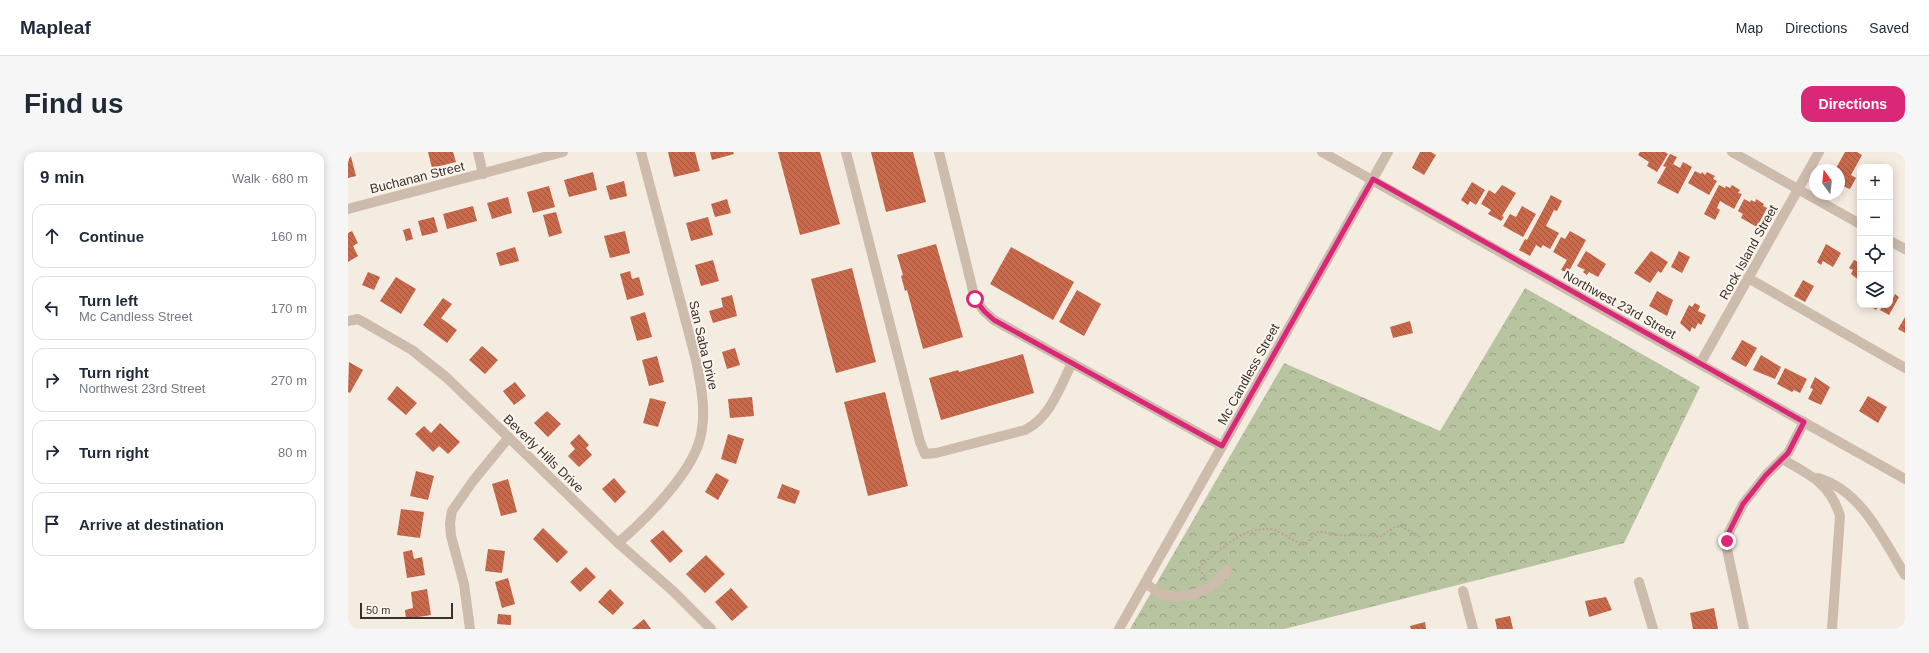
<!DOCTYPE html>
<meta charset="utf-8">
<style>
:root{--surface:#fff;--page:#f6f6f7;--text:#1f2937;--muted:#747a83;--line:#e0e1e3;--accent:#db2777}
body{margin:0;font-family:Arial,sans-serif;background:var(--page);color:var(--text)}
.controls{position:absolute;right:12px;top:12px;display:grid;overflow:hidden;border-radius:8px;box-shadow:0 2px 10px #0003}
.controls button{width:36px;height:36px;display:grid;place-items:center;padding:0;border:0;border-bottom:1px solid var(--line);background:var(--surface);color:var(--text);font:20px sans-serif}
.compass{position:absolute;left:1461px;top:12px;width:36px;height:36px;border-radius:50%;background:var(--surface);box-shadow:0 2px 10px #0003;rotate:345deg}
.scale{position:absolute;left:12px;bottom:10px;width:93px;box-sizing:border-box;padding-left:4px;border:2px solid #3b302b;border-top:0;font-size:11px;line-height:14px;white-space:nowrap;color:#3b302b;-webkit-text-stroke:3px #fbf5ee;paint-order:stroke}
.stop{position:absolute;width:12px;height:12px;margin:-9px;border:3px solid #db2777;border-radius:50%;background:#fff}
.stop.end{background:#db2777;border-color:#fff;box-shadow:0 1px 4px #0008}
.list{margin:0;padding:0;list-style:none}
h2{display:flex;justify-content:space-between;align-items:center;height:52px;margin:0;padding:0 16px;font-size:17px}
h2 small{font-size:13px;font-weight:400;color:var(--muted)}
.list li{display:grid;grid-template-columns:26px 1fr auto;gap:12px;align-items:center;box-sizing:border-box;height:64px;margin:0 8px 8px;padding:0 8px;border:1px solid var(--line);border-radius:12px}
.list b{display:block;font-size:15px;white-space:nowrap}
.list p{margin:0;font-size:13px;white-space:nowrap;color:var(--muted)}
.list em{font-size:13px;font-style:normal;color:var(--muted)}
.icon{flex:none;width:22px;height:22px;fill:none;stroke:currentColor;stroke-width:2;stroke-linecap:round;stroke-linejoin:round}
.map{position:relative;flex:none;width:1557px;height:477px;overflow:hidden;border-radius:12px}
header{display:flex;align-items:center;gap:24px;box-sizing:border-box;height:56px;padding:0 20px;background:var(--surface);border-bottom:1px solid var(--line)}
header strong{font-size:19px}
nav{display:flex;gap:22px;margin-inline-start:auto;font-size:14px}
.intro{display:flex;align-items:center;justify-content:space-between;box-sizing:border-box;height:96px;padding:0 24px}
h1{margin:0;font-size:28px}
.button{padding:10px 18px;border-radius:12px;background:var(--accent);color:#fff;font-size:14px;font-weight:700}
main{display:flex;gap:24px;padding:0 24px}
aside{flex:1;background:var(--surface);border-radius:12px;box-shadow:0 2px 10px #0003}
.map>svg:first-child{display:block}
</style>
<header>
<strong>Mapleaf</strong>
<nav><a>Map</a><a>Directions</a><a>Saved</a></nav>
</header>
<div class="intro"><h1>Find us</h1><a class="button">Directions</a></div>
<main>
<aside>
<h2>9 min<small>Walk · 680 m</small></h2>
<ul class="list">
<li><svg class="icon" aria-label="ahead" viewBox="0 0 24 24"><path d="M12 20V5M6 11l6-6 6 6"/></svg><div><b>Continue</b></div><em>160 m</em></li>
<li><svg class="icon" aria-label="left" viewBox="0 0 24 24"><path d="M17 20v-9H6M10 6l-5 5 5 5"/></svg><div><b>Turn left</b><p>Mc Candless Street</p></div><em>170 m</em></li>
<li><svg class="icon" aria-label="right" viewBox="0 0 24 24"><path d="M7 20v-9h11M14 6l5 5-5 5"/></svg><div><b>Turn right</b><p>Northwest 23rd Street</p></div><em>270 m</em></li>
<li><svg class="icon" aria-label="right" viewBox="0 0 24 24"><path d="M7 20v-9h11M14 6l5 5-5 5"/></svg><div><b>Turn right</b></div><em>80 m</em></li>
<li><svg class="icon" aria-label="arrive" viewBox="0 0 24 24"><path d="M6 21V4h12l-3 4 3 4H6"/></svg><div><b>Arrive at destination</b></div></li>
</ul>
</aside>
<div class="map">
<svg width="1557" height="477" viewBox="0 0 1557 477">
<defs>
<pattern id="forest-crowns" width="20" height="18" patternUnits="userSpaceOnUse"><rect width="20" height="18" fill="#b8c4a0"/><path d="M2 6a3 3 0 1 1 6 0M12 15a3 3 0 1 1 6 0" fill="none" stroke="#97a083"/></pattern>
<pattern id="building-back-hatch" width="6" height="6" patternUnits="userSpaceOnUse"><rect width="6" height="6" fill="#c8694b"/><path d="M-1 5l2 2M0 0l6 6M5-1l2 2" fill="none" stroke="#a4573f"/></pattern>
</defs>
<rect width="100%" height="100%" fill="#f4ebe1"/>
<!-- forest -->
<polygon fill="url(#forest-crowns)" points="1177,136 1352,235 1276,391 936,477 782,477 936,211 1092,279"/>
<!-- building -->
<g fill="url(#building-back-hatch)">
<polygon points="80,0 105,0 108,10 84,16"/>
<polygon points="320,0 347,0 352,19 326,25"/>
<polygon points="362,0 385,0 386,2 364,8"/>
<polygon points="430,0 472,0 492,72 452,83"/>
<polygon points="523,0 565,0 578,50 538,60"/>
<polygon points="1072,0 1083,0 1088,3 1076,23 1064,16"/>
<polygon points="1292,0 1317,0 1320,2 1309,20 1299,14 1301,10 1290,3"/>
<polygon points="1497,0 1509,0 1514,3 1503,23 1508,26 1502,37 1495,34 1496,30 1492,28 1491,30 1491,18 1487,18"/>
<polygon points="2,1 8,24 0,26 0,2"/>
<polygon points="1322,2 1329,5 1325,12 1332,16 1335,10 1344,15 1330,42 1309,31 1318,15 1315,14"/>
<polygon points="1347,19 1353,22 1354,20 1357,23 1359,20 1367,24 1365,27 1369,29 1361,43 1340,31"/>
<polygon points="245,20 249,38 221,45 216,28"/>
<polygon points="276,29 279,44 262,48 258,34"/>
<polygon points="1124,30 1137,38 1128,53 1122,49 1120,53 1113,48"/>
<polygon points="1154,33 1168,41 1154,64 1156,65 1153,69 1140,62 1143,58 1133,52 1141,38 1147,42"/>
<polygon points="1371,33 1377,36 1378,34 1382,36 1384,33 1392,38 1390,41 1394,42 1386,57 1372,49 1369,56 1372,58 1367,68 1356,62"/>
<polygon points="201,34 207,55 185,61 179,40"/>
<polygon points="1203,43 1214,49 1209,59 1206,58 1198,74 1211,81 1202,97 1195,93 1193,96 1188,93 1182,104 1171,98 1177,87 1179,88"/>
<polygon points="160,45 164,61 144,67 139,51"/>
<polygon points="379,47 383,61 367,65 363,52"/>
<polygon points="1396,47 1402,50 1403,48 1407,50 1408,47 1416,52 1415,54 1419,56 1409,75 1393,66 1395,62 1390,59"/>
<polygon points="125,54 129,69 99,77 95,62"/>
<polygon points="1174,54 1188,62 1175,85 1155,74 1162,62 1168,65"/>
<polygon points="208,60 214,81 201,85 195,63"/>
<polygon points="86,65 90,80 74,84 70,69"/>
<polygon points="360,65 365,83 343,89 338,71"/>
<polygon points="62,76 65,87 58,89 55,78"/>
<polygon points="4,79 10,91 5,94 10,104 0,110 0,81"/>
<polygon points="277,79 282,101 262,106 256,84"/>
<polygon points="1222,79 1238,88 1220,121 1213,118 1219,108 1205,100 1213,85 1217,87"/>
<polygon points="588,92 615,185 575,197 559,138 557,139 553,124 555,123 549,103"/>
<polygon points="1478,92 1493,101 1485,115 1475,109 1473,113 1469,110"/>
<polygon points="167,95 171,109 152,114 148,101"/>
<polygon points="663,95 726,130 705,168 642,132"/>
<polygon points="1238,99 1258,112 1250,125 1241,120 1239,123 1235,120 1237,118 1229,114"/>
<polygon points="1303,99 1320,110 1313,121 1310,119 1302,131 1286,121"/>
<polygon points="1331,99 1342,105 1334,121 1323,115"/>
<polygon points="365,108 371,129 353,134 347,113"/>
<polygon points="1506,108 1512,111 1512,129 1503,122 1505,118 1501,116"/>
<polygon points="504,116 528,210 488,221 463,127"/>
<polygon points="282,119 284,127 291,125 296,143 279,148 272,122"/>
<polygon points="20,120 32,125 26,138 14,133"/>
<polygon points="48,125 68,137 53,162 32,149"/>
<polygon points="1455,128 1466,134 1457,150 1446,144"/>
<polygon points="729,138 753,152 736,184 711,170"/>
<polygon points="1309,139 1325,148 1319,164 1301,154"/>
<polygon points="1547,142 1551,145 1541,163 1532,158 1535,153 1542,153 1542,147 1544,148"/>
<polygon points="384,143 389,164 365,171 361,159 375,155 373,146"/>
<polygon points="95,146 104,152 93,166 109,178 99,191 75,173"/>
<polygon points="1347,151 1352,154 1350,159 1358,163 1353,173 1350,171 1347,177 1344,175 1342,180 1332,171 1341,153 1344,155"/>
<polygon points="1520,153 1531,153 1528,158"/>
<polygon points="297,160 304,185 289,189 282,165"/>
<polygon points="1557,165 1557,181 1550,177"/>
<polygon points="1062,169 1065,181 1045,186 1042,175"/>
<polygon points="1394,188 1409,196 1398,215 1383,207"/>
<polygon points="134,194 150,208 137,222 121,208"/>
<polygon points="387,196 392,213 379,217 374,200"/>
<polygon points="675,202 686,241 593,268 581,226 610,218 611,220"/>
<polygon points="1413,203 1433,215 1427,227 1405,218"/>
<polygon points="309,204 316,230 301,234 294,208"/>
<polygon points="1,210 15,218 2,241 0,240"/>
<polygon points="1437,216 1459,227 1452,241 1446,238 1444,240 1429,232"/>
<polygon points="1467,225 1482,235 1473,253 1460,247 1465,237 1462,236"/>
<polygon points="167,230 178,244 166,253 155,239"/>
<polygon points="49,234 69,251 58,263 39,247"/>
<polygon points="537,240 560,334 520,344 496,250"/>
<polygon points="1520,244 1539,255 1530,271 1511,259"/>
<polygon points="404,245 406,264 382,266 380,247"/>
<polygon points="302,246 318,250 310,275 295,271"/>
<polygon points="199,259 213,272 200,285 186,271"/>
<polygon points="92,271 112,290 100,302 91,294 85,300 67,282 76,274 83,281"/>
<polygon points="231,282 241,293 238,296 244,303 231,315 220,304 227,297 222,291"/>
<polygon points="380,282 396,287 388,312 373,307"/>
<polygon points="68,319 86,324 80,348 62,344"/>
<polygon points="368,321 381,328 370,348 357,340"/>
<polygon points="266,326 278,340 267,351 254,337"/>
<polygon points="160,327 169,360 153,364 144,332"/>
<polygon points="434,332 452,339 447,352 429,346"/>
<polygon points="53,357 76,360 72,386 49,383"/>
<polygon points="195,376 220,400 209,411 185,387"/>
<polygon points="315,378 335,399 322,411 302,389"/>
<polygon points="140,397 157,399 154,421 137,419"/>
<polygon points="64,398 66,407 74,405 77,423 59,426 55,400"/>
<polygon points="358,403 377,422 357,441 338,422"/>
<polygon points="238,415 248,425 232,440 222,430"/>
<polygon points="160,426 167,452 154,456 147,430"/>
<polygon points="383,436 400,455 384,469 367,450"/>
<polygon points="79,437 83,463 58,467 57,458 65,456 63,440"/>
<polygon points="262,437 276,451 265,463 250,450"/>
<polygon points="1258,445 1264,458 1241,465 1237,449"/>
<polygon points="1366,456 1370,477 1345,477 1342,461"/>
<polygon points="150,462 163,463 163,473 149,472"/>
<polygon points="1162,464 1165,477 1149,477 1147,467"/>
<polygon points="296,467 303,477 284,477"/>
<polygon points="1077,470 1078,477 1063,477 1062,474"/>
</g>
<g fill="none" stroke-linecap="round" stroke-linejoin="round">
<!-- path -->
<path stroke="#b9a596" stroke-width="2" stroke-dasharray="2 2" stroke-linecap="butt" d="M 857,425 L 850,416 C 870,400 893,375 921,377 C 929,377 941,386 949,390 L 952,393 L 958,392 L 968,380 C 976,379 982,382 990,383 C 1004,384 1018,382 1032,385 L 1047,375 L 1053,374 L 1072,385"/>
<!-- minor -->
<g stroke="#cdbbac" stroke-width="10">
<polyline points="130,0 135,22"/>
<path d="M 498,0 L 572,290 L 577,302 L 588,301 L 677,278 C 702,266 712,235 724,211"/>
<polyline points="591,0 627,147 636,159 646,168 874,294"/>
<polyline points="974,0 1557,327"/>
<polyline points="1384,0 1512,72"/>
<polyline points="0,57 215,0"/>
<polyline points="1542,89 1557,97"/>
<polyline points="1400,126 1557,216"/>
<polyline points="0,169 10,167 64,198 99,226 270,391 325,439 363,477"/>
<polyline points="1352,212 1471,0"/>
<path d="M 1434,307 C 1462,323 1482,331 1492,364 L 1484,477"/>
<path d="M 1470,326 C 1513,338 1535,387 1557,423"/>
<path d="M 270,391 C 297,368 343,322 352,287 C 359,260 353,234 348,208 L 293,0"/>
<polyline points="1291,430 1305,477"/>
<polyline points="797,431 813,442 829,445 847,442 864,434 879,419"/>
<polyline points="1115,439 1125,477"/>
<polyline points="122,477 116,432 103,384 102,371 104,359 125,329 161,285"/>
<polyline points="771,477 1040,0"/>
<polyline points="1396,477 1379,397 1381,380 1395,352 1418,323 1440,301 1456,270"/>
</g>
</g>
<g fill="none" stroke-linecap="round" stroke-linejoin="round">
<!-- route -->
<polyline stroke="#db2777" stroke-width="5" points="627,147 636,159 646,168 874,294 1025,27 1456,270 1440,301 1418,323 1395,352 1381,380 1379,389"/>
</g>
<g text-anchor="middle" stroke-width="4" stroke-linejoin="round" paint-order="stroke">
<!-- street labels -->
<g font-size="13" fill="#3b302b" stroke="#fbf5ee">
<text transform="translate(69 25) rotate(-14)" y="5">Buchanan Street</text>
<text transform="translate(1400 100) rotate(-61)" y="5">Rock Island Street</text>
<text transform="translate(1272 152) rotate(29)" y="5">Northwest 23rd Street</text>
<text transform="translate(356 193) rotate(77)" y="5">San Saba Drive</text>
<text transform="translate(900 222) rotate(-61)" y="5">Mc Candless Street</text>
<text transform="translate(196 301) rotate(44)" y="5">Beverly Hills Drive</text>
</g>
</g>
</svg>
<div class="controls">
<button>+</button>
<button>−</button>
<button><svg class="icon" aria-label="locate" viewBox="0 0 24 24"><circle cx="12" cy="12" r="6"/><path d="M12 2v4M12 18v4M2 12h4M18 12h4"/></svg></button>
<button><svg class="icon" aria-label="layers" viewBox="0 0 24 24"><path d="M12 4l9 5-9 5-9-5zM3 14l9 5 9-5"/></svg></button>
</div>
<svg class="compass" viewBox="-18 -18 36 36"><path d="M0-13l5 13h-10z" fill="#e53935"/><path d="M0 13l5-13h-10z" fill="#747a83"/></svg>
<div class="scale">50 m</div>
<div class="stop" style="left:627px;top:147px"></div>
<div class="stop end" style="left:1379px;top:389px"></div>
</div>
</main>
